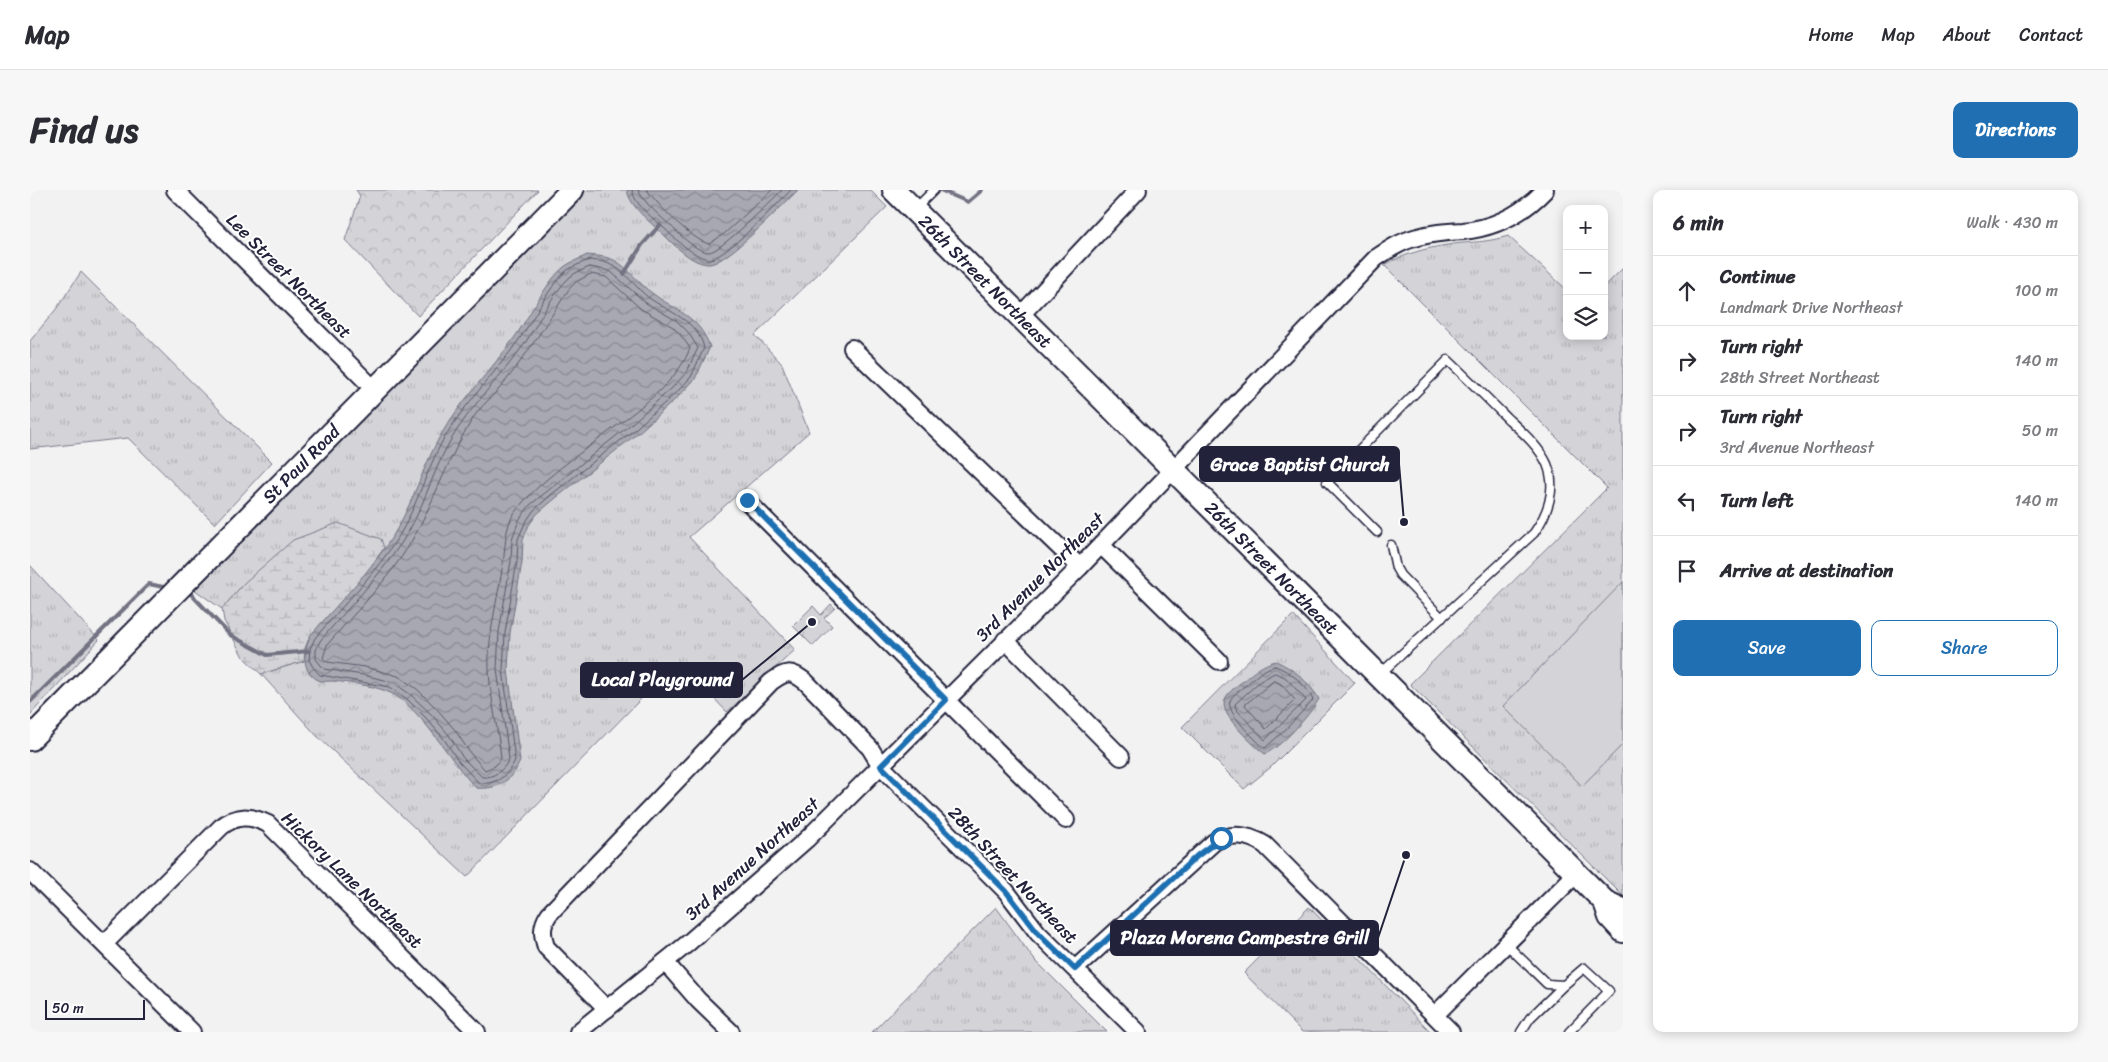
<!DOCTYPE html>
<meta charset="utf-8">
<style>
:root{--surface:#fff;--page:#f7f7f7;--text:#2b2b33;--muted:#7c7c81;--line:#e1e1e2;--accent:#1f6fb2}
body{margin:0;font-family:Sriracha,sans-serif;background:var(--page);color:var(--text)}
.controls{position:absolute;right:15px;top:15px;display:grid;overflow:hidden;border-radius:10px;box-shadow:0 2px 12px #0003}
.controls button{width:45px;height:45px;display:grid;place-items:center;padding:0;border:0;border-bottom:1px solid var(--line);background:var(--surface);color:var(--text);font:25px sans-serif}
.scale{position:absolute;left:15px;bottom:12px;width:100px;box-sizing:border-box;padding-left:5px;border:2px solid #22223b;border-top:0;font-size:14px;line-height:18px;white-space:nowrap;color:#22223b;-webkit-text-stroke:4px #fff;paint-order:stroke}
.stop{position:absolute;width:15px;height:15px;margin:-11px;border:4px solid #1f6fb2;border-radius:50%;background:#fff}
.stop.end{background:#1f6fb2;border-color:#fff;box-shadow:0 1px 5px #0008}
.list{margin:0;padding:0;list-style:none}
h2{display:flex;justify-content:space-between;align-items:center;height:65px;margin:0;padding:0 20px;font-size:21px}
h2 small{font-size:16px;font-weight:400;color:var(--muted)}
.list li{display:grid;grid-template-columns:32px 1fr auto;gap:15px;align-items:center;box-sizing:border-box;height:70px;padding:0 20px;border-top:1px solid var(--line)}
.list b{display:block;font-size:19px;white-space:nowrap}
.list p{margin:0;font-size:16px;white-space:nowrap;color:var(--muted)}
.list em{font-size:16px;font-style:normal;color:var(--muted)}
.actions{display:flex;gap:10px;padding:15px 20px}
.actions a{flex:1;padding:11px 0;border:1px solid var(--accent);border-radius:10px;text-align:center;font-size:18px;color:var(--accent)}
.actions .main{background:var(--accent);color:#fff}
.icon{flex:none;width:28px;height:28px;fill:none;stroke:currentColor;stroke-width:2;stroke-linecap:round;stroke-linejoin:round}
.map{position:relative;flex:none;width:1593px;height:842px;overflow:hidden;border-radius:10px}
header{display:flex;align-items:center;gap:30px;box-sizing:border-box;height:70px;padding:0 25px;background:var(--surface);border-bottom:1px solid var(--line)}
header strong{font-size:24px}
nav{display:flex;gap:28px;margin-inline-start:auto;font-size:18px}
.intro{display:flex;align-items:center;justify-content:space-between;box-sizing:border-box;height:120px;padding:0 30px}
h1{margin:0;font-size:35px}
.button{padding:12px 22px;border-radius:10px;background:var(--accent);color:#fff;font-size:18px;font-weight:700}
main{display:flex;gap:30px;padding:0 30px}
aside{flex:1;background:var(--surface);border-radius:10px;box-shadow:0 2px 12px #0003}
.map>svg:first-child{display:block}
</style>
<header>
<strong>Map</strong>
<nav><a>Home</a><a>Map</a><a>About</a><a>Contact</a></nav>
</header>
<div class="intro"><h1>Find us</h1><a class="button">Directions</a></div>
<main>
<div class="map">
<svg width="1593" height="842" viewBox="0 0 1593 842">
<defs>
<pattern id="grass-tufts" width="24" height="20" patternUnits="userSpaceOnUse" patternTransform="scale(1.25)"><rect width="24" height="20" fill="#d3d3d8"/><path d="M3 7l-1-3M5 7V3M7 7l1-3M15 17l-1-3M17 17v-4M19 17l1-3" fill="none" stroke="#b5b5ba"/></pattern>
<pattern id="forest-crowns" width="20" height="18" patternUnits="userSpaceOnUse" patternTransform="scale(1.25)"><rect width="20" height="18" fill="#d3d3d8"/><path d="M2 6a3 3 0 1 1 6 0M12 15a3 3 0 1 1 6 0" fill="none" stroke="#b5b5ba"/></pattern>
<pattern id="wetland-marsh" width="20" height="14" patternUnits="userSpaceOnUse" patternTransform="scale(1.25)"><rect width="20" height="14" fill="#d3d3d8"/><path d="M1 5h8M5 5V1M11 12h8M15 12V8" fill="none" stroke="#b5b5ba"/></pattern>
<pattern id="water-waves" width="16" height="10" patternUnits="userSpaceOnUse" patternTransform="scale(1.25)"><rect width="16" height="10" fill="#a8a8b2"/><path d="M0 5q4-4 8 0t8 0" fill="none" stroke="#888892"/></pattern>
</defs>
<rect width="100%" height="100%" fill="#f2f2f3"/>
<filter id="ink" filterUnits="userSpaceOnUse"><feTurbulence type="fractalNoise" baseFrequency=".02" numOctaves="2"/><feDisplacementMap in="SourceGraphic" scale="10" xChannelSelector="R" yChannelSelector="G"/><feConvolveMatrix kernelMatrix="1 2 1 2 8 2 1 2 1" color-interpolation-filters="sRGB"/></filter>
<g filter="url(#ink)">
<!-- grass -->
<g fill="url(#grass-tufts)" stroke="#7a7a8a">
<polygon points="557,0 840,0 857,17 725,145 752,174 779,242 659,347 765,460 697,522 648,471 437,687 287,546 231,484 274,471 214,393 192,419 165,400"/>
<path d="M 1478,46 L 1537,100 L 1537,146 L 1574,146 L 1574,97 L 1593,78 L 1593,706 L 1380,494 L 1577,298 L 1354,75 C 1378,62 1404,56 1432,53 C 1448,52 1462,51 1478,46 Z"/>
<polygon points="51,82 242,272 185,334 98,248 0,259 0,151 27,118"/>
<polygon points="0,375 69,450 0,525"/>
<polygon points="801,414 805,418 794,428 802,436 783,456 763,436 783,416 791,425"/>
<polygon points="1263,425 1325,493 1241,577 1214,599 1152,537"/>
<polygon points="966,717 1003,768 1077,842 842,842"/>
<polygon points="1279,717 1401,842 1272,842 1214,783"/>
</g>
<!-- forest -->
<polygon fill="url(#forest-crowns)" stroke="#7a7a8a" points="326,0 508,0 388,126 315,50 330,6"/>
<!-- wetland -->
<polygon fill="url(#wetland-marsh)" stroke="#7a7a8a" points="308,333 351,349 354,358 334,386 280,446 275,458 274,471 231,484 213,467 194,431 192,419 214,393 263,350"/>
<!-- garden -->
<polygon fill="#d3d3d8" stroke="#7a7a8a" points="1593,392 1593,554 1552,596 1473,516"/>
<!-- water -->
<g fill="url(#water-waves)" stroke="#727282">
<path d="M 597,0 L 768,0 C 753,15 698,72 680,74 C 663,75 644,55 633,44 C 620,32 600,17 597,0 Z"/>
<path d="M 557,65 C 567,66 575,66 584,70 C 597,76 610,95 622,103 C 646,121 669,126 680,157 L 665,189 L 649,206 L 608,243 L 526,308 L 507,324 L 499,335 L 493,350 L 492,372 L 480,443 L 478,480 L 490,571 C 482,591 467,600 446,598 C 421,573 388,512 356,501 C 340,495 320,493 303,491 C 298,491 292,492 288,490 C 270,480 274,461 280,446 C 309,412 341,381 364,344 C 383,313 392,279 409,248 C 430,211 460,182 484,148 C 498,129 517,90 534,77 C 540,72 550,69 557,65 Z"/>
<path d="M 1246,471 C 1264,479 1279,492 1289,509 C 1280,525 1251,557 1235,564 C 1224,556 1193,527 1194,514 C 1194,504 1207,496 1213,491 C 1223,482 1233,474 1246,471 Z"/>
</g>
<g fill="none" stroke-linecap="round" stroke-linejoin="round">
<!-- shore -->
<g stroke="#58586b" stroke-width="1">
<path d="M 602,0 C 604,14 623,28 633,37 C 643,47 666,69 680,69 C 695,68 748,13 761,0"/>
<path d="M 608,0 C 615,14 630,26 642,37 C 650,45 667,62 679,62 C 690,62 742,10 752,0"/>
<path d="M 617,0 C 628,15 662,50 679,54 L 694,44 L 742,0"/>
<path d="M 559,70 C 567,71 574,71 581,75 C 594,80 607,99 619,108 C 639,122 668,131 674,158 L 661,187 L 646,203 L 605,239 L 522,304 L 504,320 L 495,333 L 488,349 L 487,371 L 475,443 L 473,480 L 485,570 C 478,586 466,595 449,593 L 429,572 L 414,549 L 397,529 L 377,509 L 360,497 L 290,485 L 283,477 L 279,470 L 280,459 L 285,448 C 313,415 345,384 369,346 C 387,316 396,281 413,250 C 434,214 464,185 488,151 C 504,129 516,101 535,82 C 541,77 552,73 559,70 Z"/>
<path d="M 560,77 L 580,81 L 616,113 L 647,131 L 658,142 L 668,158 L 656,183 L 641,199 L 601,234 L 500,315 L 489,330 L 482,349 L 481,371 L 469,442 L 467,479 L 479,569 C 474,580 464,588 452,587 L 433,568 L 419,545 L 402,525 L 381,505 L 363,492 L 333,485 L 294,479 L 286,469 L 286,460 L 290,451 C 318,418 348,388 372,352 C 393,321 401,285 419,253 C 440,216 471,187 495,153 C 508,134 523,102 540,87 C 545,82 553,80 560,77 Z"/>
<path d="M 561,84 L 576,87 L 611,119 L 643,137 L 652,147 L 660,158 C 649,190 611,217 585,237 C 555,260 506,293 485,322 C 474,338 476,356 473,373 C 468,409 457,446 459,482 C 461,511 468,539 471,568 L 465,576 L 455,580 L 440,563 L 425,540 L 407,519 L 387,499 L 368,486 L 335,477 L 297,472 L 293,468 L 297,455 C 325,422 358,391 381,352 C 404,313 417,269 442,230 C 450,216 464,206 474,193 C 498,163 518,131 539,99 L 546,92 Z"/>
<path d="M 1245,476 C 1260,481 1277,495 1283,510 L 1255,540 L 1235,558 L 1230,554 C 1222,546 1196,522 1200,511 C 1202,505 1211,499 1216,495 C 1225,487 1233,479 1245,476 Z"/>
<polygon points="1245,483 1255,487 1276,510 1235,550 1206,519 1205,514 1229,492"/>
<polygon points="1244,491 1251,494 1265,510 1236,539 1215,515"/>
</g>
<!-- stream -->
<g stroke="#727282" stroke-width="4">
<polyline points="910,0 938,12 952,0"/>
<polyline points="594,84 612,55 630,35"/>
<polyline points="155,402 161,404 200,445 237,465 279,461"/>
<polyline points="0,512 119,394 138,398"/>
</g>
<!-- lane casing -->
<g stroke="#22223b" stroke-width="11">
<g id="lane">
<polyline points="886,18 904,0"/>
<path d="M 1347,342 L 1297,292 L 1418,170 C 1438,189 1457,208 1476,227 C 1490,240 1509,256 1517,274 C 1527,298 1518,323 1504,343 L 1350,484"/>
<polyline points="1361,355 1366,378 1370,385 1412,428"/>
<polyline points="1476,754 1517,794 1534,795 1554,778 1579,801 1539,842"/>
<polyline points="1491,842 1500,828 1534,795"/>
</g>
</g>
<!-- street casing -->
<g stroke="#22223b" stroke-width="20">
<g id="street">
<polyline points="145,0 345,200"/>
<polyline points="990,126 1108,0"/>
<polyline points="822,158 1050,377"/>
<polyline points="717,311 1036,630"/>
<polyline points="1071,355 1189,471"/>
<polyline points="975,450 1091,567"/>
<polyline points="0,681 162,842"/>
<path d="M 74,754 L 191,637 C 206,625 220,625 238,634 L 447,842"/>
<polyline points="635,772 668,810 701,842"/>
<path d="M 1045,779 L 1184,652 C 1202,642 1218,644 1235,655 L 1421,842"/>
<path d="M 577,819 L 516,757 C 512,744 511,736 519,724 L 741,492 C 757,481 760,480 776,492 L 840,558 L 851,576 L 976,701 L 1008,743 L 1108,842"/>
<polyline points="1405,825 1547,683"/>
<path d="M 548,842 L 657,754 L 777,649 L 1050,377 L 1346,68 C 1358,60 1370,52 1384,48 C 1400,43 1416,42 1433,41 C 1466,38 1493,23 1515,0"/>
</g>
</g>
<!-- secondary casing -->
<g stroke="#22223b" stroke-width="26">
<g id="secondary">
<path id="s1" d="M 864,0 L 1575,712 L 1593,720"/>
<path id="s2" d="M 0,549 L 542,0"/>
<polyline points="1575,712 1580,727 1593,741"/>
</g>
</g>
<!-- lane -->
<use href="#lane" stroke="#fff" stroke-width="8"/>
<!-- street -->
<use href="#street" stroke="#fff" stroke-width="16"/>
<!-- secondary -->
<use href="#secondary" stroke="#fff" stroke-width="22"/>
</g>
</g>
<g fill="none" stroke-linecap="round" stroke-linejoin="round" filter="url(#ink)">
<!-- route -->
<polyline stroke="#1f6fb2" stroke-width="6" points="717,310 916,510 851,576 976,701 1008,743 1045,779 1167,666 1191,648"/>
</g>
<g text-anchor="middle" stroke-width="4" stroke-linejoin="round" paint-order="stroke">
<!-- street labels -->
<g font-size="18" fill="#22223b" stroke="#fff">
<text transform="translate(259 86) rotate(45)" y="6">Lee Street Northeast</text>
<text dy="6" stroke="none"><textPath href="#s1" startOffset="129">26th Street Northeast</textPath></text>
<text dy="6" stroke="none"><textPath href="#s2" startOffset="386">St Paul Road</textPath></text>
<text dy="6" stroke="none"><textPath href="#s1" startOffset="534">26th Street Northeast</textPath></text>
<text transform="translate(1010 387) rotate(-45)" y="6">3rd Avenue Northeast</text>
<text transform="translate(722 669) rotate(-42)" y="6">3rd Avenue Northeast</text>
<text transform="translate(983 685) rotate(47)" y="6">28th Street Northeast</text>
<text transform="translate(322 690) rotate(44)" y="6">Hickory Lane Northeast</text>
</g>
</g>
<!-- callouts -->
<path fill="none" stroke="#22223b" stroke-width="2" d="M1374 332L1369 274M782 432L712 490M1376 665L1348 748"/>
<g fill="#22223b" stroke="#fff" stroke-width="2">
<circle cx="1374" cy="332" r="5"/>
<circle cx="782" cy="432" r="5"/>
<circle cx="1376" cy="665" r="5"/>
</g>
<g fill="#22223b" stroke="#22223b" stroke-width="2">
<rect x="1170" y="257" width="199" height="34" rx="5"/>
<rect x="551" y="473" width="161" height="34" rx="5"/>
<rect x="1081" y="731" width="267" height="34" rx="5"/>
</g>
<g font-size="19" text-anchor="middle" font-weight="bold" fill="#fff">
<text x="1270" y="281">Grace Baptist Church</text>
<text x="632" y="496">Local Playground</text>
<text x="1215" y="754">Plaza Morena Campestre Grill</text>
</g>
</svg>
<div class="controls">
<button>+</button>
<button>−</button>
<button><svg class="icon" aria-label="layers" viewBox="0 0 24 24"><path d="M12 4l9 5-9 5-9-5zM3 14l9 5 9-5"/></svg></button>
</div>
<div class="scale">50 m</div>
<div class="stop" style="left:1191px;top:648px"></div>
<div class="stop end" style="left:717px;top:310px"></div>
</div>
<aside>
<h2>6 min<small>Walk · 430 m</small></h2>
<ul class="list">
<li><svg class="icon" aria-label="ahead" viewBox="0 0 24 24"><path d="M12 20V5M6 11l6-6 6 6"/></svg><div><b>Continue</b><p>Landmark Drive Northeast</p></div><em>100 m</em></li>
<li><svg class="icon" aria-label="right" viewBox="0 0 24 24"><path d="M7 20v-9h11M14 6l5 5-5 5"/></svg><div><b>Turn right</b><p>28th Street Northeast</p></div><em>140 m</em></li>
<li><svg class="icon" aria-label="right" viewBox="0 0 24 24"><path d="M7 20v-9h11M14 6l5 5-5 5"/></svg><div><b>Turn right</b><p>3rd Avenue Northeast</p></div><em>50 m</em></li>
<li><svg class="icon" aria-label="left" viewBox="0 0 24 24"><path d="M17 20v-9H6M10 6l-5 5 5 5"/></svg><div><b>Turn left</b></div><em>140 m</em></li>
<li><svg class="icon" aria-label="arrive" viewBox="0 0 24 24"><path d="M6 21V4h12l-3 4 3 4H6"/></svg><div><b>Arrive at destination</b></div></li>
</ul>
<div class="actions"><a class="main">Save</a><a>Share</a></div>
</aside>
</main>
